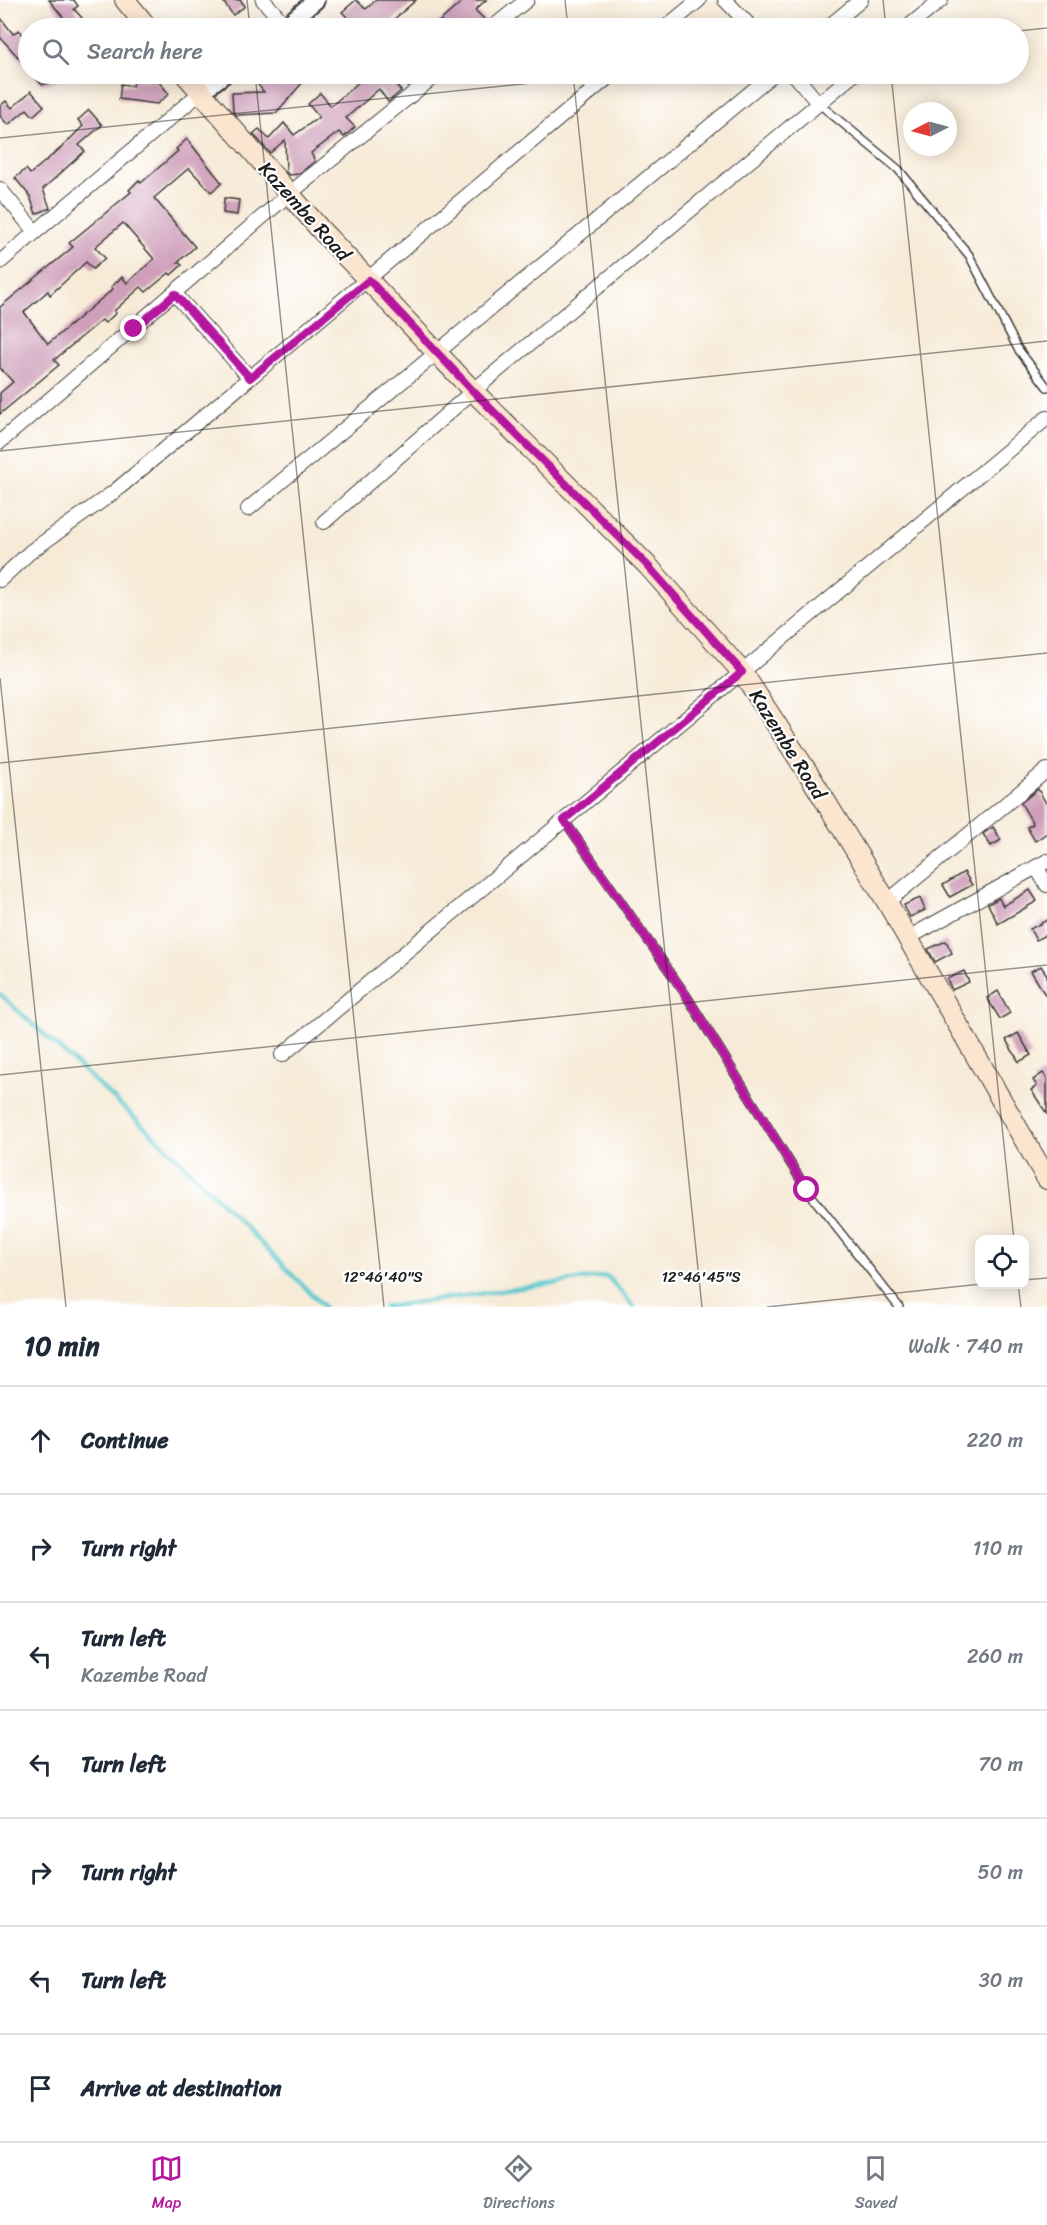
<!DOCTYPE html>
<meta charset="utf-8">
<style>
:root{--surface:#fff;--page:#f2f2f3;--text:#1f2937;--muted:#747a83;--line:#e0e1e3;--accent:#b5179e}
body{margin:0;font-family:Sriracha,sans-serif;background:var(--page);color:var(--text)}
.controls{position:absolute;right:18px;bottom:18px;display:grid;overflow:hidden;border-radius:12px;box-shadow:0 3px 15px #0003}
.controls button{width:54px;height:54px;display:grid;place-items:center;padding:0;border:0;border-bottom:2px solid var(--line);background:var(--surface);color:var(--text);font:30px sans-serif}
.compass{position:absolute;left:903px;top:102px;width:54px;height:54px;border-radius:50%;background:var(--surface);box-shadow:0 3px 15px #0003;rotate:264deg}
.stop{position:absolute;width:18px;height:18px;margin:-14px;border:4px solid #b5179e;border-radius:50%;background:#fff}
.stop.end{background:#b5179e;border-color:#fff;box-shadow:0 2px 6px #0008}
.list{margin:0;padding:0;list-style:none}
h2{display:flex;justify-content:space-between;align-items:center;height:78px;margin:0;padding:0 24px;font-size:26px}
h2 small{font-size:20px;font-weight:400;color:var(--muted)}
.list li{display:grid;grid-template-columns:39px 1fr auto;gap:18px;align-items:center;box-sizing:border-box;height:108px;padding:0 24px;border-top:2px solid var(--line)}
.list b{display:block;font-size:22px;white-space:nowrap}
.list p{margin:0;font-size:20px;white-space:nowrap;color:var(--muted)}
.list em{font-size:20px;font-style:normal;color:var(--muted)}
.icon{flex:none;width:33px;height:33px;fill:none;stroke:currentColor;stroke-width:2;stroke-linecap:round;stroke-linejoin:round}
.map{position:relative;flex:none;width:1047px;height:1307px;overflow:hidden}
.search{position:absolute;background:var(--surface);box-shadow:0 3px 15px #0003;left:18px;right:18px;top:18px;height:66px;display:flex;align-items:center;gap:15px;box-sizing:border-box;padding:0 21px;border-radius:33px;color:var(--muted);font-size:22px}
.sheet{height:834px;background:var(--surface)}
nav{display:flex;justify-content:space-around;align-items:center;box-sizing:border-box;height:84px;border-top:2px solid var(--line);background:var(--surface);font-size:16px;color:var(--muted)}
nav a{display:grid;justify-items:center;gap:3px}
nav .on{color:var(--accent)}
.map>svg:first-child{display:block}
</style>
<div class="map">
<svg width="1047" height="1307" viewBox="0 0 1047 1307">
<rect width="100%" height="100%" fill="#fff"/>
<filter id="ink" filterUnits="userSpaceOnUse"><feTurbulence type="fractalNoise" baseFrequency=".0167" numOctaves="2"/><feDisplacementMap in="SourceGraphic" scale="12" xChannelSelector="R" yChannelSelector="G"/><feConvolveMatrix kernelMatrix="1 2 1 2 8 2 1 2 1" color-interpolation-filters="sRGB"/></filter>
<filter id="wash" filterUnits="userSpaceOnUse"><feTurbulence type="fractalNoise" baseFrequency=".008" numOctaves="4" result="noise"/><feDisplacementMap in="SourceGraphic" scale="24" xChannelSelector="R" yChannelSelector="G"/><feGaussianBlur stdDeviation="1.35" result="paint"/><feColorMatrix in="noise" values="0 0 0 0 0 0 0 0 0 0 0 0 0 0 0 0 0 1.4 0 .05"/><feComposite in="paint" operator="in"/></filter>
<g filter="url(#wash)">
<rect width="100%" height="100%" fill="#f7ebd8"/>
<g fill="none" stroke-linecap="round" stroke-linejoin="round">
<!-- stream -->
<g stroke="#5cc9cf" stroke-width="4">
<polyline points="0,994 176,1156 324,1307"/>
<polyline points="384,1307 607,1276 634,1307"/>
</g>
</g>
<g id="blocks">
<!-- building -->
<g fill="#cf9fba" fill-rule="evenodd">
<polygon points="49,0 74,0 78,6 74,9 91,28 72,28"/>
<polygon points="222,0 240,0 245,6 233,15"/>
<polygon points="356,0 366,9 376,0 416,0 384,28 338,28 349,19 342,12"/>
<polygon points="464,0 486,0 475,10 486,21 483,28 432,28"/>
<polygon points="0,17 13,34 19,30 28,42 28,68 0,37"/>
<polygon points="33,74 70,74 71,78 42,85"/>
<polygon points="262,74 310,74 276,113 236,115 233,111 232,93 264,92 254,80"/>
<polygon points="354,74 407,74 395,84 401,91 388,102 379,89 346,118 355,127 344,137 339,132 311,153 315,161 299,174 289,175 286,172 285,140 270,153 253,134 259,129 269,139 284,123 294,135 319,117 308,104 320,93 331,106 361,80"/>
<polygon points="134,79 159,82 169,94 157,104 119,99 121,84 133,86"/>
<polygon points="31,91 44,106 33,116 27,109 8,125 0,116 0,106 6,101 12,108"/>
<polygon points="89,110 102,125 79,145 85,151 43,189 50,208 36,214 30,196 15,178 26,169 30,174 62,147 83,126 78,120"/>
<path d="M 187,139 L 222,183 L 211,192 L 189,168 L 154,198 L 195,247 L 178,262 L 182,265 L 171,275 L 169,273 L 146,292 L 141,287 L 114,311 L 116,313 L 105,323 L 102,320 L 54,360 L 59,365 L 0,414 L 0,393 L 13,382 L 0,368 L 0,307 L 73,247 L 69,243 L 131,192 L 129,190 L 139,180 L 141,183 L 178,151 L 176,149 ZM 123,223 L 154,259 L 127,283 L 122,277 L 111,287 L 113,289 L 48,344 L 24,312 L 48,291 L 50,295 L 86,262 L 93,269 L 105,258 L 95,247 Z"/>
<polygon points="224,198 239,200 237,215 223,213"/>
<polygon points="1038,789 1047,805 1047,833 1035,841 1027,827 1033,824 1021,803"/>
<polygon points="993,827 1001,840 991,846 983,834"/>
<polygon points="964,872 972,885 950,897 943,885"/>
<polygon points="1030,890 1037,901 998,924 988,904 999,898 1003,906"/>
<polygon points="920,898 925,910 910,917 904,905"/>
<polygon points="1047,920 1047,934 1036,940 1030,929"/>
<polygon points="946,941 952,953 935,962 928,949"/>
<polygon points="1041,966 1047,975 1047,998 1031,971"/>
<polygon points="964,971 969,982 952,990 947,979"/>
<polygon points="998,991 1010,1013 1000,1019 987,998"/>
<polygon points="1018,1033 1031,1055 1019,1062 1006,1040"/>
<polygon points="1043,1073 1047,1078 1047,1114 1031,1090 1037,1086 1033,1080"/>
</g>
</g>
</g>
<g filter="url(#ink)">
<use href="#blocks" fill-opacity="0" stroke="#3d3b38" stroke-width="1.5"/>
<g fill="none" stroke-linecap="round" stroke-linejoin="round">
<!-- service casing -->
<g stroke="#3d3b38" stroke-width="10">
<g id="service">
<polyline points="818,103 898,169 969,255 1018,349 1047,387"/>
<polyline points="564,820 686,995 807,1190 899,1307"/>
</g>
</g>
<!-- minor casing -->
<g stroke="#3d3b38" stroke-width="16">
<g id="minor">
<polyline points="263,0 286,26"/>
<polyline points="725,0 752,28"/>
<polyline points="492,28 527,0"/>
<polyline points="665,28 699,0"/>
<polyline points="827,28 861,0"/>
<polyline points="907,28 941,0"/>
<polyline points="794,74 818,103"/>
<polyline points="0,189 35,232"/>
<polyline points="0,262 200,93"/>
<polyline points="175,294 250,378"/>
<polyline points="0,442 289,194 437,74"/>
<polyline points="248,509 773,74"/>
<polyline points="324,522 473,391 854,74"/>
<polyline points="0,580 30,552 114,492 612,74"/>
<polyline points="1036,867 1047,885"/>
<polyline points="887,902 1047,770"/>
<polyline points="908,938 1047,861"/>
<polyline points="282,1055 1047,418"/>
</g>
</g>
<!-- tertiary casing -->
<g stroke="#3d3b38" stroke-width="20">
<g id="tertiary">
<polyline points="283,28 316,0"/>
<polyline points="200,93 225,74"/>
</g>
</g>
<!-- secondary casing -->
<g stroke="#3d3b38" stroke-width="22">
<g id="secondary">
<polyline points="125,0 148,28"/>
<polyline points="185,74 320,229 473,391 648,566 742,672 810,776 887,902 1047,1179"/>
</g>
</g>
<!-- service -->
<use href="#service" stroke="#fff" stroke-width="7"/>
<!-- minor -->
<use href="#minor" stroke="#fff" stroke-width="14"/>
<!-- tertiary -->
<use href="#tertiary" stroke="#fff" stroke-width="16"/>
<!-- secondary -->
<use href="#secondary" stroke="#fbe5cf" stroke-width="20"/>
</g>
</g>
<g fill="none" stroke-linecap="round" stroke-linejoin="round" filter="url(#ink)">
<!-- route -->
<polyline stroke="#b5179e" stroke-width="8" points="134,329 175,294 250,378 369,280 473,391 648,566 742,672 564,820 686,995 807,1190"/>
</g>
<!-- ticks -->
<path fill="none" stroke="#1c1c1c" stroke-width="1.5" stroke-opacity="0.45" d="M 247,0 L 250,28M 565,0 L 568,28M 883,0 L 886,28M 1018,31 L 1047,28M 255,74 L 384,1307M 573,74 L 702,1307M 891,74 L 1014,1240M 0,138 L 618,74M 0,451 L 1047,341M 0,678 L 66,1307M 0,763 L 1047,653M 0,1075 L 1047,965M 1024,1280 L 1047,1278M 1018,1284 L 1021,1307M 767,1307 L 981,1284"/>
<g text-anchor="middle" stroke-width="4.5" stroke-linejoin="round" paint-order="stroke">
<!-- street labels -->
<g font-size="20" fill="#1c1c1c" stroke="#fff">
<text transform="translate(305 211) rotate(48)" y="7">Kazembe Road</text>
<text transform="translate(788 744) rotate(58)" y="7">Kazembe Road</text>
</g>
</g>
<g font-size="15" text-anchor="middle" fill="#1c1c1c" stroke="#fff" stroke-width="4.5" stroke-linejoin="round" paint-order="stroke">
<text x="383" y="1282">12°46'40"S</text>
<text x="701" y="1282">12°46'45"S</text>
</g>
</svg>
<div class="controls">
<button><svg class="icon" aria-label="locate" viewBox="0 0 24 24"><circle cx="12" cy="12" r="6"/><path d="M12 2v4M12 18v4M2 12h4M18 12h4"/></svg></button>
</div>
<svg class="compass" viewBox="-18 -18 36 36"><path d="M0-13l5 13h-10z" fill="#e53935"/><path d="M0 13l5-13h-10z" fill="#747a83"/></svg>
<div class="stop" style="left:807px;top:1190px"></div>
<div class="stop end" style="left:134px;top:329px"></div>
<div class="search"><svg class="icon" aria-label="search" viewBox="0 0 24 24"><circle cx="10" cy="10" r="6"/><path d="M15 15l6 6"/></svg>Search here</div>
</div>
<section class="sheet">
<h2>10 min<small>Walk · 740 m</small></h2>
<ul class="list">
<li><svg class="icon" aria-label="ahead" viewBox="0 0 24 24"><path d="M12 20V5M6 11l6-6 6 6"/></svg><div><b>Continue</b></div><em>220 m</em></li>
<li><svg class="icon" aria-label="right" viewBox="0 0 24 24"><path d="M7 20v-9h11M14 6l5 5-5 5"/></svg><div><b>Turn right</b></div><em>110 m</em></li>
<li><svg class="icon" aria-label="left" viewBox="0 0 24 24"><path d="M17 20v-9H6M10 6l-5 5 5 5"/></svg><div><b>Turn left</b><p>Kazembe Road</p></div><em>260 m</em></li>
<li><svg class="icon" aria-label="left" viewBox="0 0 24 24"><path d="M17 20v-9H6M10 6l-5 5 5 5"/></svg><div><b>Turn left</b></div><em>70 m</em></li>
<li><svg class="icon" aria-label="right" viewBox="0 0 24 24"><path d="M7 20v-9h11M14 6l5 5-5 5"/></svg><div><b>Turn right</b></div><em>50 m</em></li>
<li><svg class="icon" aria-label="left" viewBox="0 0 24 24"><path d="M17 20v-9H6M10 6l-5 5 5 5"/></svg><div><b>Turn left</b></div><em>30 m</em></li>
<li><svg class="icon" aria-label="arrive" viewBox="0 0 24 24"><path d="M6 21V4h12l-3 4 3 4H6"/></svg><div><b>Arrive at destination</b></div></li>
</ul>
</section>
<nav>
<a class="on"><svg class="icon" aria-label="map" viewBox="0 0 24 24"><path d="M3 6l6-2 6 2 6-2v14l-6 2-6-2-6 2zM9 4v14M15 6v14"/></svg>Map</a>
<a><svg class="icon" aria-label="directions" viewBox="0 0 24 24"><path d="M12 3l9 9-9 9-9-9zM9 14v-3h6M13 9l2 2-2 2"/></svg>Directions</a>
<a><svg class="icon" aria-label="saved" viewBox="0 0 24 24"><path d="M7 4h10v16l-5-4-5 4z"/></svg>Saved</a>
</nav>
